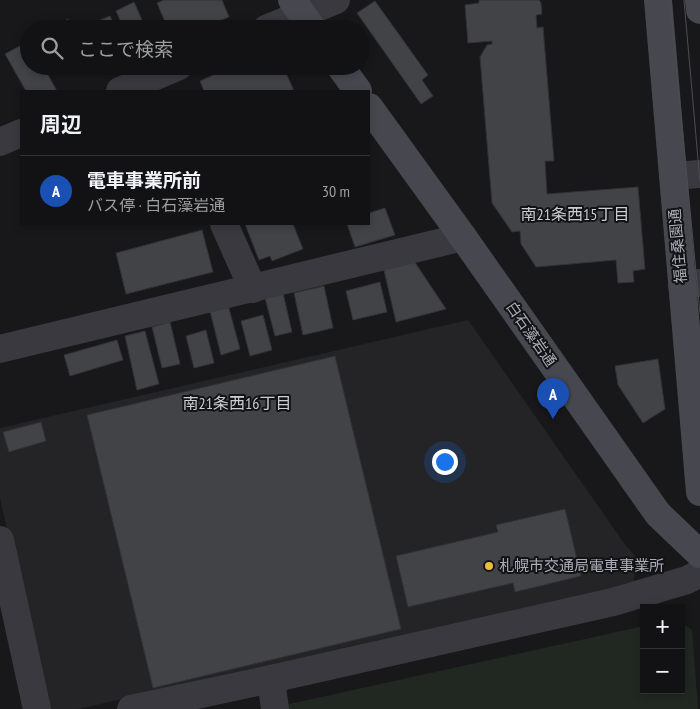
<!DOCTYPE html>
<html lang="ja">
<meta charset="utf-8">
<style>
:root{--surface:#121214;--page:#1b1b1d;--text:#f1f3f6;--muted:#9c9ea0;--line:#313234;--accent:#d93025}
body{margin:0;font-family:"PT Sans Narrow","Noto Sans JP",sans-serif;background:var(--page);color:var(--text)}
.controls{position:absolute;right:15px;bottom:15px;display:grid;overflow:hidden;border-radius:0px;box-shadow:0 2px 8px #0003}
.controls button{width:45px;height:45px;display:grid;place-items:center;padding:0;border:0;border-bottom:1px solid var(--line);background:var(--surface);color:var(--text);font:25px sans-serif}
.you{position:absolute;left:444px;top:461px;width:18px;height:18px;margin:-12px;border:4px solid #fff;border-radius:50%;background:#1a73e8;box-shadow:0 0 0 8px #1a73e833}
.badge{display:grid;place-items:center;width:32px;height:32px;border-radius:50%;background:var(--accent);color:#fff;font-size:16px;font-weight:700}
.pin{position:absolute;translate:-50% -41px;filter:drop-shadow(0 1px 2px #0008)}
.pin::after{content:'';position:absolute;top:26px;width:18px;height:15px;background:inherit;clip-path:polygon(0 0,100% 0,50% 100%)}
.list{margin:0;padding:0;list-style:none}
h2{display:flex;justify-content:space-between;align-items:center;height:65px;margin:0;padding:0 20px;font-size:21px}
h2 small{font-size:16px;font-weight:400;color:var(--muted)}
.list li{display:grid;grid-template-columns:32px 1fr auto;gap:15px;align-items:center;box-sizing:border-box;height:70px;padding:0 20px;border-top:1px solid var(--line)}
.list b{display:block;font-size:19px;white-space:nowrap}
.list p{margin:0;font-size:16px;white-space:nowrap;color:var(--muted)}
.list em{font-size:16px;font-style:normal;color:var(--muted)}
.icon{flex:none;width:28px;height:28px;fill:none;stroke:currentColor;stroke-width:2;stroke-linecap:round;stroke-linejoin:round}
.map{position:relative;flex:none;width:700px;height:709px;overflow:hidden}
.search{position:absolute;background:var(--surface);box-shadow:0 2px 8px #0003;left:20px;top:20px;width:350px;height:55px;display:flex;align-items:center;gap:12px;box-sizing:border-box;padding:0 18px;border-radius:28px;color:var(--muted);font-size:19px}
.panel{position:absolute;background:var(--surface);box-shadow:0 2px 8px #0003;left:20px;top:90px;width:350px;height:135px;border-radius:0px}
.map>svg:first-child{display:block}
</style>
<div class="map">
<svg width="700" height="709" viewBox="0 0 700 709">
<rect width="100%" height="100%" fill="#18181a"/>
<!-- built -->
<polygon fill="#242427" points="468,320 626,546 638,559 633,584 78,709 48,709 0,498 0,428"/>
<!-- green -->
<polygon fill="#202821" points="681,622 692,630 698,709 285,709 285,705 644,626 644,690 681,690"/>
<!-- building -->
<g fill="#424347" stroke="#323236">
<polygon points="164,0 222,0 229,17 200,29 168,29 157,3"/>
<polygon points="479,0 539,0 541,3 542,14 536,15 537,28 543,27 554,161 545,161 547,194 638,187 645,269 633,271 634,282 618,283 616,260 536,267 521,244 520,231 512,232 492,203 480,57 487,45 492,44 492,41 468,43 465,5 479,3"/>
<polygon points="375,1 428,75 422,80 433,96 421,104 357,13"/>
<polygon points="134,2 146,29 124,29 116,11"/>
<polygon points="110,16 116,29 93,29 90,24"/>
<polygon points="68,19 73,29 51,29"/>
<polygon points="29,41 29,66 43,66 57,91 26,91 5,54"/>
<polygon points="233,66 283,66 294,91 204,91 200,81"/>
<polygon points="385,208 395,235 355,247 347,224 369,224 369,213"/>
<polygon points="245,224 293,224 303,249 272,261 270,256 259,260"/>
<polygon points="202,230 213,272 126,294 116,253"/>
<polygon points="412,258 446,309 396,322 383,266"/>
<polygon points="380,282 387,312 353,320 346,291"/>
<polygon points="324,286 333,328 303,335 294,293"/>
<polygon points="283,293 292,332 275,336 265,298"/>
<polygon points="228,305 240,349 221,355 210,311"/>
<polygon points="263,315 272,350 250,356 241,321"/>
<polygon points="170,322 180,364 162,368 152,327"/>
<polygon points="206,330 214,363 194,368 186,336"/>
<polygon points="145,331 159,384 137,390 125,336"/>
<polygon points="117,340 123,360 70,376 64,355"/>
<polygon points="335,356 401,629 153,688 87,415"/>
<polygon points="658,359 665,409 643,423 618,385 615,366"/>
<polygon points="41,422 46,441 9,452 3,432"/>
<polygon points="565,509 581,576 515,592 513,583 408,607 396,556 498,532 496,525"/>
</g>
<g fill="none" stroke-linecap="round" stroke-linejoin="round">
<!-- street -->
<g stroke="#39393f" stroke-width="28">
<polyline points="266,29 336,0"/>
<polyline points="120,91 179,66"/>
<polyline points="0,142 21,133"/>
<polyline points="673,176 700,174"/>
<polyline points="224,224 253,289"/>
<polyline points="682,285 700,283"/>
<polyline points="0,349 463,237"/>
<polyline points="0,540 37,709"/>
<polyline points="271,679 275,709"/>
<polyline points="131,709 271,679 613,602 687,580 700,573"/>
</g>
<!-- secondary -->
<g stroke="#47484f" stroke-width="28">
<polyline points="292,0 313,29"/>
<polyline points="658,0 700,492"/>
<polyline points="699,0 700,10"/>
<polyline points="340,66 358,91"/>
<polyline points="369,107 463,237 658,514 700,554"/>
</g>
<!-- tram -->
<g stroke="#4c4d54" stroke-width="1">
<polyline points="670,0 700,314"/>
<polyline points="684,0 700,182"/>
</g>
</g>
<!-- markers -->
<circle fill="#edbc3c" stroke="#131315" stroke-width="2" cx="489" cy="566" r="5"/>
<g text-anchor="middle" stroke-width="4" stroke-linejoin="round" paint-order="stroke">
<!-- street labels -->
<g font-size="15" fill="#aaaeb9" stroke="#131315">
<text transform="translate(678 246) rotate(-95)" y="5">福住桑園通</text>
<text transform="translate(531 334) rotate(55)" y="5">白石藻岩通</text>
</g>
<!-- poi labels -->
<g font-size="15" fill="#aaaeb9" stroke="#131315" text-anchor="start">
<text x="499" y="571">札幌市交通局電車事業所</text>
</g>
<!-- neighbourhood labels -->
<g font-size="16" fill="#cbcdd5" stroke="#131315">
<text x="575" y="220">南21条西15丁目</text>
<text x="237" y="409">南21条西16丁目</text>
</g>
</g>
</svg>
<div class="controls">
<button>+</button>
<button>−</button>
</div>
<div class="you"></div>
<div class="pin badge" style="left:553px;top:419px;background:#1a4fb4">A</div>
<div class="search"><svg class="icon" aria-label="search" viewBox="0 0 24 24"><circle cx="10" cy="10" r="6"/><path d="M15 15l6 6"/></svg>ここで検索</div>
<section class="panel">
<h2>周辺<small></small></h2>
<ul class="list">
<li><span class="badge" style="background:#1a4fb4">A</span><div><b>電車事業所前</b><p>バス停 · 白石藻岩通</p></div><em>30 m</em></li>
</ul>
</section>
</div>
